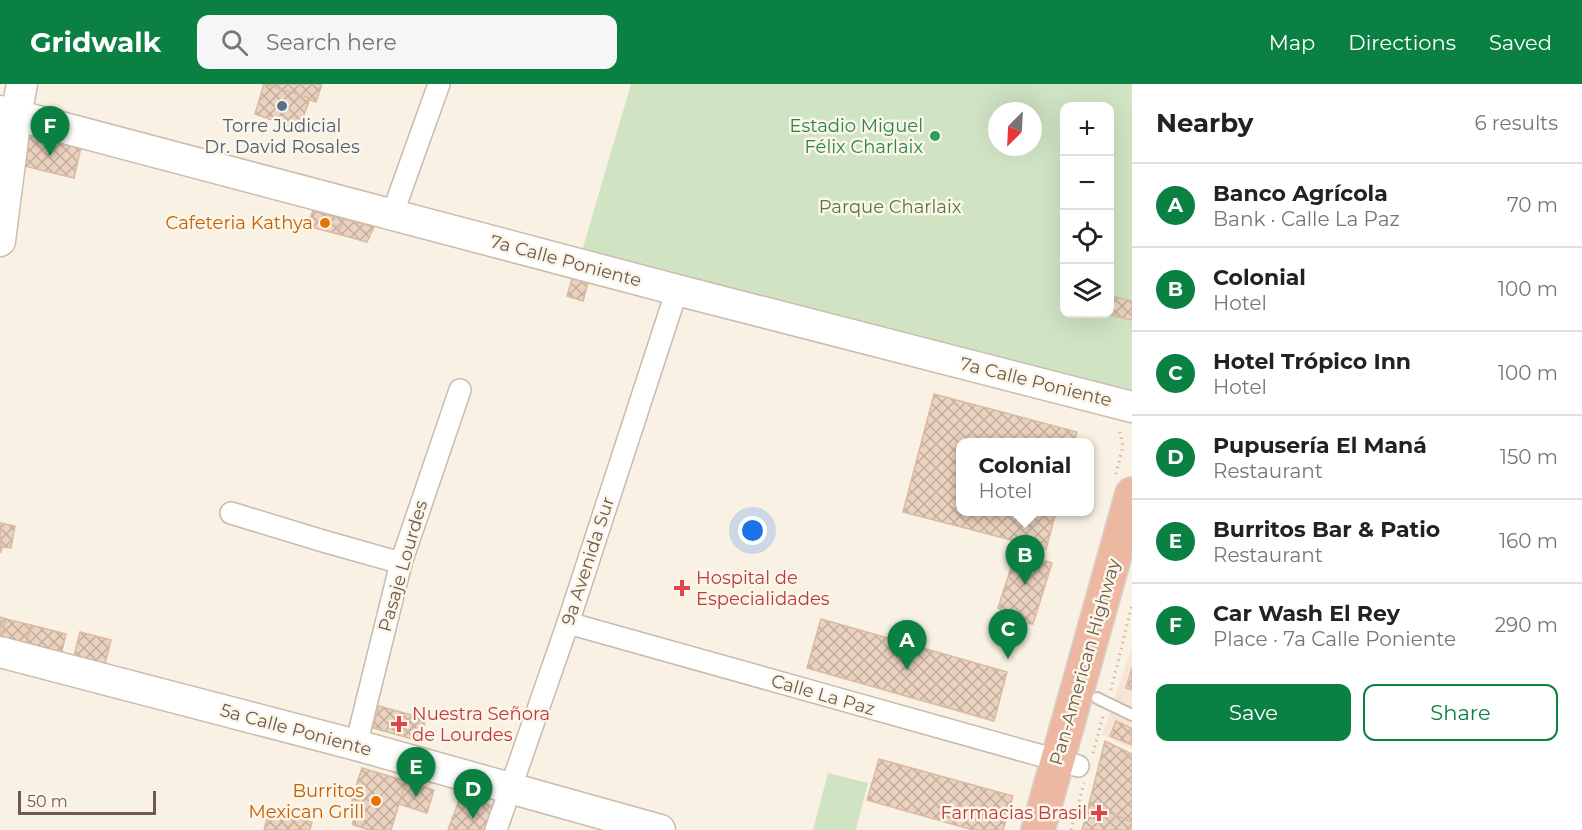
<!DOCTYPE html>
<meta charset="utf-8">
<style>
:root{--surface:#fff;--page:#f6f6f6;--text:#222;--muted:#767676;--line:#e0e0e0;--accent:#0b8043}
body{margin:0;font-family:Montserrat,sans-serif;background:var(--page);color:var(--text)}
.controls{position:absolute;right:18px;top:18px;display:grid;overflow:hidden;border-radius:12px;box-shadow:0 6px 24px #0002}
.controls button{width:54px;height:54px;display:grid;place-items:center;padding:0;border:0;border-bottom:2px solid var(--line);background:var(--surface);color:var(--text);font:30px sans-serif}
.compass{position:absolute;left:988px;top:18px;width:54px;height:54px;border-radius:50%;background:var(--surface);box-shadow:0 6px 24px #0002;rotate:204deg}
.scale{position:absolute;left:18px;bottom:15px;width:138px;box-sizing:border-box;padding-left:6px;border:3px solid #6e5a4d;border-top:0;font-size:16px;line-height:21px;white-space:nowrap;color:#6e5a4d;-webkit-text-stroke:4px #fcf6e9;paint-order:stroke}
.you{position:absolute;left:753px;top:447px;width:21px;height:21px;margin:-15px;border:4px solid #fff;border-radius:50%;background:#1a73e8;box-shadow:0 0 0 9px #1a73e833}
.badge{display:grid;place-items:center;width:39px;height:39px;border-radius:50%;background:var(--accent);color:#fff;font-size:20px;font-weight:700}
.pin{position:absolute;translate:-50% -50px;filter:drop-shadow(0 2px 3px #0008)}
.pin::after{content:'';position:absolute;top:32px;width:21px;height:18px;background:inherit;clip-path:polygon(0 0,100% 0,50% 100%)}
.popup{position:absolute;left:956px;top:354px;width:138px;height:78px;box-sizing:border-box;display:grid;place-content:center;border-radius:12px;background:var(--surface);filter:drop-shadow(0 2px 4px #0005);font-size:20px;white-space:nowrap;color:var(--muted)}
.popup b{font-size:22px;color:var(--text)}
.popup::after{content:'';position:absolute;left:50%;top:100%;margin-left:-12px;border:12px solid transparent;border-top-color:var(--surface)}
.list{margin:0;padding:0;list-style:none}
h2{display:flex;justify-content:space-between;align-items:center;height:78px;margin:0;padding:0 24px;font-size:26px}
h2 small{font-size:20px;font-weight:400;color:var(--muted)}
.list li{display:grid;grid-template-columns:39px 1fr auto;gap:18px;align-items:center;box-sizing:border-box;height:84px;padding:0 24px;border-top:2px solid var(--line)}
.list b{display:block;font-size:22px;white-space:nowrap}
.list p{margin:0;font-size:20px;white-space:nowrap;color:var(--muted)}
.list em{font-size:20px;font-style:normal;color:var(--muted)}
.actions{display:flex;gap:12px;padding:18px 24px}
.actions a{flex:1;padding:14px 0;border:2px solid var(--accent);border-radius:12px;text-align:center;font-size:21px;color:var(--accent)}
.actions .main{background:var(--accent);color:#fff}
.icon{flex:none;width:33px;height:33px;fill:none;stroke:currentColor;stroke-width:2;stroke-linecap:round;stroke-linejoin:round}
.map{position:relative;flex:none;width:1132px;height:746px;overflow:hidden}
header{display:flex;align-items:center;gap:36px;box-sizing:border-box;height:84px;padding:0 30px;background:var(--accent);color:#fff}
header strong{font-size:28px}
nav{display:flex;gap:33px;margin-inline-start:auto;font-size:21px}
.search{width:420px;height:54px;background:var(--page);display:flex;align-items:center;gap:15px;box-sizing:border-box;padding:0 21px;border-radius:12px;color:var(--muted);font-size:22px}
main{display:flex}
aside{flex:1;background:var(--surface)}
.map>svg:first-child{display:block}
</style>
<header>
<strong>Gridwalk</strong>
<div class="search"><svg class="icon" aria-label="search" viewBox="0 0 24 24"><circle cx="10" cy="10" r="6"/><path d="M15 15l6 6"/></svg>Search here</div>
<nav><a>Map</a><a>Directions</a><a>Saved</a></nav>
</header>
<main>
<div class="map">
<svg width="1132" height="746" viewBox="0 0 1132 746">
<defs>
<pattern id="building-cross-hatch" width="8" height="8" patternUnits="userSpaceOnUse" patternTransform="scale(1.5)"><rect width="8" height="8" fill="#ebd2bf"/><path d="M0 0l8 8M0 8l8-8" fill="none" stroke="#c3ad9d"/></pattern>
</defs>
<rect width="100%" height="100%" fill="#f9f2e4"/>
<!-- commercial -->
<polygon fill="#f8e3d9" points="1132,563 1132,665 1102,651"/>
<!-- green -->
<g fill="#d0e4c4" fill-rule="evenodd">
<path d="M 631,0 L 1132,0 L 1132,312 L 581,170 ZM 1064,22 L 1110,22 L 1110,230 L 1064,230 ZM 997,27 L 1033,27 L 1033,63 L 997,63 Z"/>
<polygon points="828,689 868,699 856,746 813,746"/>
</g>
<!-- building -->
<g fill="url(#building-cross-hatch)" stroke="#dbbaa1" stroke-width="1.5">
<polygon points="263,0 322,0 316,18"/>
<polygon points="264,0 310,14 299,45 255,30"/>
<polygon points="35,51 81,63 74,94 20,81 26,55"/>
<polygon points="313,127 344,135 338,150 307,142"/>
<polygon points="344,135 374,143 367,158 338,150"/>
<polygon points="572,195 588,199 583,217 567,212"/>
<polygon points="1111,212 1132,217 1132,236 1106,230 1110,230"/>
<polygon points="934,310 1077,348 1074,358 960,358 960,428 1056,428 1046,465 903,428"/>
<polygon points="0,439 15,442 11,464 2,463 1,469"/>
<polygon points="1016,468 1052,479 1033,540 1006,538 1005,529 998,524"/>
<polygon points="0,533 6,535 0,560"/>
<polygon points="6,535 31,541 25,566 0,560"/>
<polygon points="821,535 1007,588 994,637 807,584"/>
<polygon points="31,541 66,550 60,575 25,566"/>
<polygon points="80,548 111,556 104,584 73,576"/>
<polygon points="1132,584 1132,606 1126,604"/>
<polygon points="379,622 426,635 420,657 373,644"/>
<polygon points="1116,637 1131,644 1132,661 1110,652"/>
<polygon points="1105,657 1132,670 1132,738 1089,720"/>
<polygon points="879,675 1013,712 1003,746 973,746 867,716"/>
<polygon points="362,684 406,697 391,746 370,746 353,741 352,714"/>
<polygon points="406,697 434,706 427,729 399,720"/>
<polygon points="461,711 498,724 490,746 448,746"/>
<polygon points="1089,720 1132,738 1132,746 1082,746"/>
<polygon points="269,727 312,738 310,746 264,746"/>
</g>
<g fill="none" stroke-linecap="round" stroke-linejoin="round">
<!-- lane casing -->
<g stroke="#c8baac" stroke-width="14">
<polyline id="lane" points="1097,614 1132,631"/>
</g>
<!-- street casing -->
<g stroke="#c8baac" stroke-width="24">
<g id="street">
<polyline points="392,131 439,0"/>
<polyline points="231,429 323,457 401,479"/>
<polyline points="568,539 1078,682"/>
<polyline points="356,661 401,479 460,306"/>
<polyline points="496,746 568,539 677,206"/>
</g>
</g>
<!-- secondary casing -->
<g stroke="#cdbcac" stroke-width="33">
<g id="secondary">
<polyline points="0,27 677,206 1132,323"/>
<polyline points="0,157 16,31 22,0"/>
<polyline points="0,568 356,661 660,746"/>
</g>
</g>
<!-- highway casing -->
<g stroke="#d6d1cd" stroke-width="36">
<polyline id="highway" points="1038,746 1132,410"/>
</g>
<!-- path -->
<g stroke="#cfb6a2" stroke-width="3" stroke-dasharray="1.5 4.5" stroke-linecap="butt">
<polyline points="1116,390 1123,362 1119,344"/>
<polyline points="1111,606 1132,521"/>
<polyline points="1093,669 1103,632"/>
<polyline points="1071,746 1084,699"/>
</g>
<!-- lane -->
<use href="#lane" stroke="#fff" stroke-width="10"/>
<!-- street -->
<use href="#street" stroke="#fff" stroke-width="21"/>
<!-- secondary -->
<use href="#secondary" stroke="#fff" stroke-width="30"/>
<!-- highway -->
<use href="#highway" stroke="#ecb8a2" stroke-width="33"/>
</g>
<!-- markers -->
<circle fill="#5c6f8a" stroke="#fcf6e9" stroke-width="2" cx="282" cy="22" r="6"/>
<circle fill="#2e9e5b" stroke="#fcf6e9" stroke-width="2" cx="935" cy="52" r="6"/>
<g fill="#e8710a" stroke="#fcf6e9" stroke-width="2">
<circle cx="325" cy="139" r="6"/>
<circle cx="376" cy="717" r="6"/>
</g>
<g fill="#e0444e" stroke="#fcf6e9" stroke-width="2">
<path d="M679 495h6v6h6v6h-6v6h-6v-6h-6v-6h6z"/>
<path d="M396 631h6v6h6v6h-6v6h-6v-6h-6v-6h6z"/>
<path d="M1096 720h6v6h6v6h-6v6h-6v-6h-6v-6h6z"/>
</g>
<g text-anchor="middle" stroke-width="5" stroke-linejoin="round" paint-order="stroke">
<!-- service labels -->
<g font-size="18" fill="#4e5e75" stroke="#fcf6e9">
<text x="282" y="48">Torre Judicial<tspan x="282" dy="21">Dr. David Rosales</tspan></text>
</g>
<!-- leisure labels -->
<g font-size="18" fill="#27864d" stroke="#fcf6e9" text-anchor="end">
<text x="923" y="48">Estadio Miguel<tspan x="923" dy="21">Félix Charlaix</tspan></text>
</g>
<!-- park labels -->
<g font-size="18" fill="#557849" stroke="#fcf6e9">
<text x="890" y="129">Parque Charlaix</text>
</g>
<!-- food labels -->
<g font-size="18" fill="#c56008" stroke="#fcf6e9" text-anchor="end">
<text x="313" y="145">Cafeteria Kathya</text>
<text x="364" y="713">Burritos<tspan x="364" dy="21">Mexican Grill</tspan></text>
</g>
<!-- street labels -->
<g font-size="18" fill="#6e5a4d" stroke="#fcf6e9">
<text transform="translate(566 177) rotate(15)" y="6">7a Calle Poniente</text>
<text transform="translate(1036 298) rotate(14)" y="6">7a Calle Poniente</text>
<text transform="translate(588 477) rotate(-72)" y="6">9a Avenida Sur</text>
<text transform="translate(403 482) rotate(-74)" y="6">Pasaje Lourdes</text>
<text transform="translate(1085 578) rotate(-74)" y="6">Pan-American Highway</text>
<text transform="translate(823 611) rotate(16)" y="6">Calle La Paz</text>
<text transform="translate(296 646) rotate(15)" y="6">5a Calle Poniente</text>
</g>
<!-- health labels -->
<g font-size="18" fill="#be3a42" stroke="#fcf6e9" text-anchor="start">
<text x="696" y="500">Hospital de<tspan x="696" dy="21">Especialidades</tspan></text>
<text x="412" y="636">Nuestra Señora<tspan x="412" dy="21">de Lourdes</tspan></text>
<text x="1087" y="735" text-anchor="end">Farmacias Brasil</text>
</g>
</g>
</svg>
<div class="controls">
<button>+</button>
<button>−</button>
<button><svg class="icon" aria-label="locate" viewBox="0 0 24 24"><circle cx="12" cy="12" r="6"/><path d="M12 2v4M12 18v4M2 12h4M18 12h4"/></svg></button>
<button><svg class="icon" aria-label="layers" viewBox="0 0 24 24"><path d="M12 4l9 5-9 5-9-5zM3 14l9 5 9-5"/></svg></button>
</div>
<svg class="compass" viewBox="-18 -18 36 36"><path d="M0-13l5 13h-10z" fill="#e53935"/><path d="M0 13l5-13h-10z" fill="#767676"/></svg>
<div class="scale">50 m</div>
<div class="you"></div>
<div class="pin badge" style="left:907px;top:586px">A</div>
<div class="pin badge" style="left:1025px;top:501px">B</div>
<div class="popup"><b>Colonial</b>Hotel</div>
<div class="pin badge" style="left:1008px;top:575px">C</div>
<div class="pin badge" style="left:473px;top:735px">D</div>
<div class="pin badge" style="left:416px;top:713px">E</div>
<div class="pin badge" style="left:50px;top:72px">F</div>
</div>
<aside>
<h2>Nearby<small>6 results</small></h2>
<ul class="list">
<li><span class="badge">A</span><div><b>Banco Agrícola</b><p>Bank · Calle La Paz</p></div><em>70 m</em></li>
<li><span class="badge">B</span><div><b>Colonial</b><p>Hotel</p></div><em>100 m</em></li>
<li><span class="badge">C</span><div><b>Hotel Trópico Inn</b><p>Hotel</p></div><em>100 m</em></li>
<li><span class="badge">D</span><div><b>Pupusería El Maná</b><p>Restaurant</p></div><em>150 m</em></li>
<li><span class="badge">E</span><div><b>Burritos Bar &amp; Patio</b><p>Restaurant</p></div><em>160 m</em></li>
<li><span class="badge">F</span><div><b>Car Wash El Rey</b><p>Place · 7a Calle Poniente</p></div><em>290 m</em></li>
</ul>
<div class="actions"><a class="main">Save</a><a>Share</a></div>
</aside>
</main>
